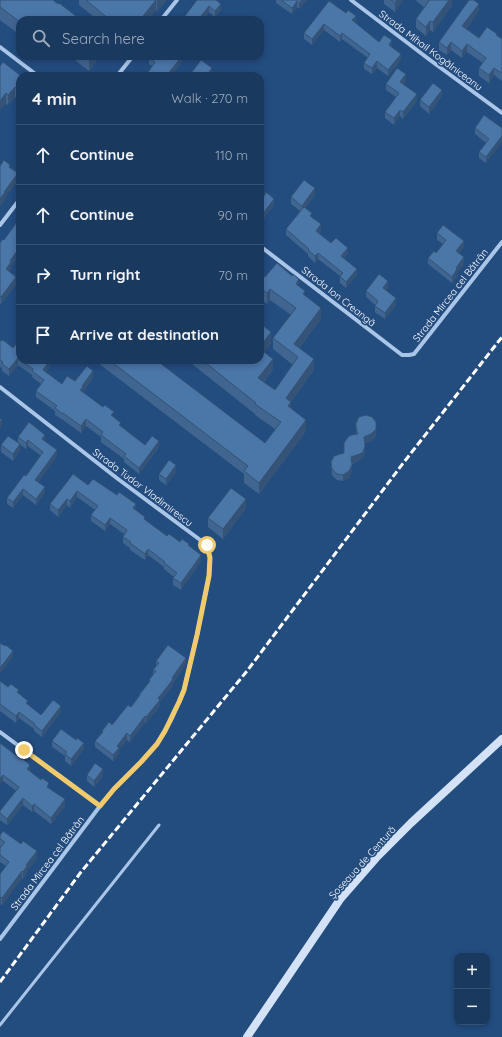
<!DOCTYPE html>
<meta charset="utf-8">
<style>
:root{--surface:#1a395f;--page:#274468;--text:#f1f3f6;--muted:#9facbd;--line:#385374}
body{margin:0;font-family:Quicksand,sans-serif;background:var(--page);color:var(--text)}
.controls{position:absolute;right:12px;bottom:12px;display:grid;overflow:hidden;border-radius:8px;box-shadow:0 2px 6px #0003}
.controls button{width:36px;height:36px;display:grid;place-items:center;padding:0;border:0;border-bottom:1px solid var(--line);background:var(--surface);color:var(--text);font:20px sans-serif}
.stop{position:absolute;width:12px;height:12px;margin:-9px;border:3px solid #f1ca6c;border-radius:50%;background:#fff}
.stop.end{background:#f1ca6c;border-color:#fff;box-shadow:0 1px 4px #0008}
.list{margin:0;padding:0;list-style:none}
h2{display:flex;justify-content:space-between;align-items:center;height:52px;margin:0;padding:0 16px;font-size:17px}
h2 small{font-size:13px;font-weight:400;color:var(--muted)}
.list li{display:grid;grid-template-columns:26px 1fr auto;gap:12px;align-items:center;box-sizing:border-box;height:60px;padding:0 16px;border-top:1px solid var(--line)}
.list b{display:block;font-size:15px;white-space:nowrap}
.list em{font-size:13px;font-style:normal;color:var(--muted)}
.icon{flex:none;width:22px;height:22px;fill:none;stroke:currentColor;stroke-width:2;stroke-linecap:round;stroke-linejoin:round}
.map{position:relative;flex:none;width:502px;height:1037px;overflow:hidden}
.search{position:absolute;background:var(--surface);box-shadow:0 2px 6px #0003;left:16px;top:16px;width:248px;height:44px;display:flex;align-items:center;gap:10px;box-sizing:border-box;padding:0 14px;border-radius:12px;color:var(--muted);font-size:15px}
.panel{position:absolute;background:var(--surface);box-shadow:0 2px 6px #0003;left:16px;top:72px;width:248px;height:292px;border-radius:12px}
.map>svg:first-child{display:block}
</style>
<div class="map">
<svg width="502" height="1037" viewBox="0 0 502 1037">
<rect width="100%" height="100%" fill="#234c7f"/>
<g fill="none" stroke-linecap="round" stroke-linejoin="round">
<!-- service -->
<polyline stroke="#a9c5e7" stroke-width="3" points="0,1025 159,825"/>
<!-- minor -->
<g stroke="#a9c5e7" stroke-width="4">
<polyline points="351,0 430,60 502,113"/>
<polyline points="161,20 177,0"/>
<polyline points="0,47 38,76"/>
<polyline points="117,76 133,56"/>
<polyline points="0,225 20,199"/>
<polyline points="260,246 402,355 409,355 414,354 502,242"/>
<polyline points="0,387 118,479 207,545 210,558 209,576 197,635 184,690 179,702 171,720 157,744 141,762 114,789 100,806 0,939"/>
<polyline points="0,732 100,806"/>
</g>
<!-- secondary -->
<polyline stroke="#d3e2f6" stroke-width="8" points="247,1037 341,898 376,858 411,823 502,739"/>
<!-- rail -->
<polyline stroke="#fff" stroke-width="3" stroke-dasharray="7 3" stroke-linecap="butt" points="0,982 81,872 247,671 404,462 502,337"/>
</g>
<!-- wall -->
<g fill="#406590">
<polygon points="0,0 58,4 81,20 20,20 20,35 0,20"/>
<polygon points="79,0 166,0 166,1 157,11 156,10 148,20 98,20 79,5"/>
<polygon points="197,0 221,10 215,17 209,12 203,20 182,20"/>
<polygon points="276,0 307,0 299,9 297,7 292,14 276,3"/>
<polygon points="384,0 403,0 395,12 384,4"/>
<polygon points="415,0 452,0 452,5 433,32 430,30 426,36 416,28 416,19 424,7"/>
<polygon points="329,1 356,22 355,23 379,42 392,47 401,60 388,76 377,68 372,74 364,69 364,63 368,58 342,39 340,42 324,30 312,45 304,39 304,33"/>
<polygon points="479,11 466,29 479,38 497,35 502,39 502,81 494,75 489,83 479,76 479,68 483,63 467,52 462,58 451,50 447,55 439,50 439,42"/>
<polygon points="70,56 100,56 89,71"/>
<polygon points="182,56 182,61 171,76 147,76 147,74 153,66 149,64 149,58"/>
<polygon points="0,66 20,76 20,101 15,97 8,105 6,104"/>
<polygon points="406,81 403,85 417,101 403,119 400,116 394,125 385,118 385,112 396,97 386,90 386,84"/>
<polygon points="442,96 429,114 420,106 420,100"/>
<polygon points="475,128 502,128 486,163 479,158 479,152 486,143 475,134"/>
<polygon points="20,145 20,157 17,155 17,149"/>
<polygon points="260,192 274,205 261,222 260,221"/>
<polygon points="315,195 305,208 321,231 319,233 331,243 348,254 344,258 357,275 346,288 340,283 340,276 318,259 315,263 308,256 308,254 286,235 286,229 300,211 291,204 291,197"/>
<polygon points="20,218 20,256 19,255 11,266 11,269 9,272 16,284 1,304 0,303 0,243 4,240"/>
<polygon points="437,233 464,247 459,253 464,264 457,273 457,276 452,283 428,264 428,258 436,253 443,244 437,240"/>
<polygon points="260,273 265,277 299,287 321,319 299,348 314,370 291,402 291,409 306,431 259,494 244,483 244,474 94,360 156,360 265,443 275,429 255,415 255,414 187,360 260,360 260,323 271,343 264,352 273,370 264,382 275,390 293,365 273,349 273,338 291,315 270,300 267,304 260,298"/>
<polygon points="388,288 386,290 396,305 385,319 375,312 375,305 366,297 366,291"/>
<polygon points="0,340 13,348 50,367 46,372 62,384 93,378 83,392 114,417 121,426 145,445 159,447 139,474 124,462 124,459 101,442 101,437 86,426 81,433 63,420 55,415 55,411 36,397 36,391 41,384 32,377 32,375 18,365 9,376 2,371 2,368 0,367"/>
<polygon points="356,423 376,429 376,436 371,441 365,443 365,452 363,458 360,460 352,464 352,471 349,478 343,481 337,480 332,475 331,462 344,453 356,434"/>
<polygon points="18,437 45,441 57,456 38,482 45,493 36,505 23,495 13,508 7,504 7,498 26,476 41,456 28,446 26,449 18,443"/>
<polygon points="1,445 20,451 13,461 1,452"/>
<polygon points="176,472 166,485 159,480 159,474"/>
<polygon points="88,485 136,510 145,521 167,536 189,546 201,561 181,590 173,585 173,578 174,577 164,569 164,567 148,555 145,560 130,550 130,548 123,543 123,537 124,534 110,524 105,531 91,521 91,515 95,510 77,497 70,508 67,505 58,517 50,510 50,504"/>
<polygon points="246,508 223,539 208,527 208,518"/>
<polygon points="156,661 186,664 173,683 173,685 168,692 160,701 160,706 146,723 145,722 130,742 127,740 119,750 119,754 113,761 95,747 95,741 102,733 102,731 112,725 131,707 139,696 139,695 149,683 149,680 153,674 153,670 156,666"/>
<polygon points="0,681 8,687 19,694 28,705 41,715 61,712 42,737 34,731 34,729 19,718 16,723 0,711"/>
<polygon points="52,741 84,749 71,766 65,761 65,756 52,747"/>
<polygon points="0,743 30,771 49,788 65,806 51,824 34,811 32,812 23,805 7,825 0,820 0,811 16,791 3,781"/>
<polygon points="87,775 103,776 94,787 87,781"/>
<polygon points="0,835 37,858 27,871 27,873 23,879 22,878 2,905 1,904 0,906 6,866 0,862 0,848 1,847 0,846"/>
</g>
<!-- shaded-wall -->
<g fill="#345376">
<polygon points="156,0 156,10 148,20 140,20"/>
<polygon points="158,0 166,0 166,1 157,11 157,1"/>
<polygon points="302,0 307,0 299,9 299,3"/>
<polygon points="397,0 403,0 395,12 395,3"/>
<polygon points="449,0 452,0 452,5 433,32 433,22"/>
<polygon points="297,1 297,7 292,14 292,8"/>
<polygon points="221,4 221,10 215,17 215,11"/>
<polygon points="479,4 479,11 462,34 462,26"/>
<polygon points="209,6 209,12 203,20 198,20"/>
<polygon points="356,16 356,22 352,27 352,20"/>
<polygon points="430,21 430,30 426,36 426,27"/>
<polygon points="324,24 324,30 312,45 312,39"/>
<polygon points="342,33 342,39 340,42 340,36"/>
<polygon points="392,40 392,47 389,45"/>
<polygon points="451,42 451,50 447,55 447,48"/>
<polygon points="467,44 467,52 462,58 462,51"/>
<polygon points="401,54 401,60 388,76 388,70"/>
<polygon points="91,56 100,56 89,71 89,58"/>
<polygon points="182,56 182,61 171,76 167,76 167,75"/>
<polygon points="377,61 377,68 372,74 372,68"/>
<polygon points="212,68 212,76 206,76"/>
<polygon points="494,68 494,75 489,83 489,75"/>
<polygon points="406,74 406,81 400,89 400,82"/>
<polygon points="15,87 15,97 8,105 8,95"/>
<polygon points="442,90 442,96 429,114 429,107"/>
<polygon points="6,93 6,104 0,111 0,101"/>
<polygon points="417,94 417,101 403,119 403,112"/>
<polygon points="400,110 400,116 394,125 394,118"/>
<polygon points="502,136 502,142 486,163 486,157"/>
<polygon points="18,173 18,181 5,198 5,200 0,207 0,199 4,192"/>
<polygon points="315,188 315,195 302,212 302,206"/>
<polygon points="274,199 274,205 261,222 261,216"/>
<polygon points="321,224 321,231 316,237 316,231"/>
<polygon points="464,241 464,247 456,257 456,251"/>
<polygon points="19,248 19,255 11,266 11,269 6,277 6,269 10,261"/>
<polygon points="348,248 348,254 341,262 341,256"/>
<polygon points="264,253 264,264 260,269 260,258"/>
<polygon points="318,253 318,259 315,263 315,256"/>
<polygon points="464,257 464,264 457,273 457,276 452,283 452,277 456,268"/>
<polygon points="357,269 357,275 346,288 346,282"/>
<polygon points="16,277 16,284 1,304 1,297"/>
<polygon points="299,279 299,290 296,284"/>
<polygon points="388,281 388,288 383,294 383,288"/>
<polygon points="270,289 270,300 267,304 267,293"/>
<polygon points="396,298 396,305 385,319 385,313"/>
<polygon points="321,308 321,319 294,354 294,344"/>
<polygon points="271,332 271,343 260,358 260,347"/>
<polygon points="18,358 18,365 9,376 9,369"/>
<polygon points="273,359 273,370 258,389 258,378"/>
<polygon points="314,359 314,370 286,409 286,398"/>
<polygon points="50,360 50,367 43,377 43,370"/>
<polygon points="93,371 93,378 83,392 83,393 80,390 82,386"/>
<polygon points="291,402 291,413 288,406"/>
<polygon points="86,419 86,426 81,433 81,426"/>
<polygon points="2,420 2,426 0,429 0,423"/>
<polygon points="306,420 306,431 259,494 259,483"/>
<polygon points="376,422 376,436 371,441 364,443 364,437"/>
<polygon points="45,435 45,441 42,439"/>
<polygon points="28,440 28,446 26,449 26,443"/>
<polygon points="159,441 159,447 139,474 139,468"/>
<polygon points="20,444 20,451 13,461 13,454"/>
<polygon points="365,446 365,452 363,458 360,460 351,464 351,457"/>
<polygon points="57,450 57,456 35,486 35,480"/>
<polygon points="176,465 176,472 166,485 166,479"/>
<polygon points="352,465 352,471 349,478 343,481 343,475"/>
<polygon points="45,487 45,493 36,505 36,499"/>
<polygon points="23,489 23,495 13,508 13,502"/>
<polygon points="77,491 77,497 70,508 70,501"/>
<polygon points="67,499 67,505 58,517 58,510"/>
<polygon points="246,499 246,508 223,539 223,529"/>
<polygon points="136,504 136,510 133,508"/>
<polygon points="110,518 110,524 105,531 105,525"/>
<polygon points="148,549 148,555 145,560 145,554"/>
<polygon points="201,555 201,561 181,590 181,583"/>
<polygon points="13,651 13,657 0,674 0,668"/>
<polygon points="186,658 186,664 173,683 173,685 168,692 160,701 160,706 146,723 146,717 172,678"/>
<polygon points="61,706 61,712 42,737 42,731"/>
<polygon points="19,712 19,718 16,723 16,716"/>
<polygon points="145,716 145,722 130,742 130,736"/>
<polygon points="127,733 127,740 119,750 119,754 113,761 113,755 117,746"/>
<polygon points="84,743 84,749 71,766 71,759"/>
<polygon points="30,765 30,771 27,775 27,769"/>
<polygon points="103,769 103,776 94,787 94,781"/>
<polygon points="3,775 3,781 0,785 0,779"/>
<polygon points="23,798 23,805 7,825 7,819"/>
<polygon points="65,799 65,806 51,824 51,818"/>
<polygon points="34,804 34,811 32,812 32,806"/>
<polygon points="37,851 37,858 27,871 27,873 23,879 23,872 26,865"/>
<polygon points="22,871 22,878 2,905 2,898"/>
<polygon points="1,897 1,904 0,906 0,899"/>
</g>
<!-- building -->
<g fill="#4b76a8" stroke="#345376">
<polygon points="0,0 53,0 58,4 59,3 81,20 38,20 34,17 32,20 20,20 20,22 0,7"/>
<polygon points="86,0 156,0 140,20 110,20"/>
<polygon points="197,0 216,0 221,4 215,11 209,6 198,20 182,20"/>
<polygon points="281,0 302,0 299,3 297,1 292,8"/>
<polygon points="391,0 397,0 395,3"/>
<polygon points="428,0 449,0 433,22 430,21 426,27 416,19 429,1"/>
<polygon points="469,0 474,0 479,4 462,26 479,38 487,27 497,34 496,35 502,39 502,73 494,68 489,75 479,68 486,58 467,44 462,51 451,42 447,48 439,42"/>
<polygon points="329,1 346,13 348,10 356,16 352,20 379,42 384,35 392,40 389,45 401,54 388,70 377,61 372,68 364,63 370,54 342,33 340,36 324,24 312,39 304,33"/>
<polygon points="86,56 91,56 89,58"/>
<polygon points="151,56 182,56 167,75 169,76 150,76 147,74 155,62 149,58"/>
<polygon points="201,60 212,68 206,76 189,76"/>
<polygon points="3,62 21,76 20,76 20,90 15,87 8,95 6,93 0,101 0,66"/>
<polygon points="397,68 406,74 400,82 417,94 403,112 400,110 394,118 385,112 399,93 386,84"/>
<polygon points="137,74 140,76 135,76"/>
<polygon points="433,83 442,90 429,107 420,100"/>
<polygon points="484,115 502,128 502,136 486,157 479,152 489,139 475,128"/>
<polygon points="20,145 20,151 17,149"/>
<polygon points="4,160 10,165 9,167 18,173 4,192 5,192 0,199 0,166"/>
<polygon points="304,180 315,188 302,206 291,197"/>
<polygon points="260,192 264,196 266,192 274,199 261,216 260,215"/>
<polygon points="304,207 312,213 310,216 321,224 316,231 331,243 336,238 348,248 341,256 357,269 346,282 340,276 343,273 318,253 315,256 308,250 309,249 286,229"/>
<polygon points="20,218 20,249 19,248 10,261 11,262 6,269 16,277 1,297 0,296 0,243 3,239 4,240"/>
<polygon points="443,225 464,241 456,251 464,257 456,268 457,269 452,277 428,258 434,251 436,253 446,240 437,233"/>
<polygon points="260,250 264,253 260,258"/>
<polygon points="277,263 292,276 293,274 299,279 296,284 305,291 303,294 321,308 294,344 314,359 286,398 291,402 288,406 306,420 259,483 244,471 248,466 109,360 156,360 265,443 281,422 255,404 256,403 202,360 260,360 260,349 273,359 258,378 275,390 298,357 273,338 296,308 270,289 267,293 260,287 260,273 265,277"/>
<polygon points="379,274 388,281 383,288 396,298 385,313 375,306 378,301 366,291"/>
<polygon points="260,323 271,332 260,347"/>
<polygon points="0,340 2,341 3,340 13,348 17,343 20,345 20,360 18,358 9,369 2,364 3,362 0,360"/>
<polygon points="20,360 50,360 43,370 62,384 67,376 75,381 87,366 93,371 82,386 83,387 80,390 103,407 105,405 114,412 111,415 121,423 119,425 145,445 152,436 159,441 139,468 124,456 126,454 101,435 103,432 86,419 81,426 63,413 63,414 55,408 57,406 36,391 44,380 32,371 33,369"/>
<polygon points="366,415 372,417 376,422 376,429 371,434 364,437 365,446 363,452 360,454 351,457 352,465 349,471 343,475 337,474 332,469 331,462 334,456 344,453 344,443 348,437 351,435 358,434 356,427 356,423 359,417"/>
<polygon points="0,418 2,420 0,423"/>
<polygon points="29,422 45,435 42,439 57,450 35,480 45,487 36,499 23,489 13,502 7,498 24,475 26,476 43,452 28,440 26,443 18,437"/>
<polygon points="8,436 20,444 13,454 1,445"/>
<polygon points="169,460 176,465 166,479 159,474"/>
<polygon points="73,474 88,485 93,479 117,495 119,492 136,504 133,508 145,517 144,519 167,536 169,534 180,542 182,539 189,544 188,545 201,555 181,583 173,578 177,573 164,563 165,562 148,549 145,554 130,543 131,542 123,537 127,530 110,518 105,525 91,515 98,506 77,491 70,501 67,499 58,510 50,504"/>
<polygon points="231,488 246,499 223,529 208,518"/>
<polygon points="0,643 5,646 6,645 13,651 0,668"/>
<polygon points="168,645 186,658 172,678 173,679 168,686 158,698 160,700 146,717 145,716 130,736 127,733 117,746 119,748 113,755 95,741 103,732 102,731 109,722 112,725 128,705 131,707 140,695 139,695 150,681 149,680 156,671 153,670 159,663 156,661"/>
<polygon points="0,681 8,687 11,684 19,690 17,692 28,701 26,703 41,715 53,700 61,706 42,731 34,725 35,724 19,712 16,716 0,704"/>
<polygon points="61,729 76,740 77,738 84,743 71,759 65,754 67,752 52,741"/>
<polygon points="0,743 22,760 23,759 30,765 27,769 41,780 42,778 49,783 47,787 65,799 51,818 34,804 32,806 23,798 7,819 0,813 0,811 19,787 3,775 0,779"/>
<polygon points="95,763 103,769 94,781 87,775"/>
<polygon points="3,831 21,844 23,841 37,851 26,865 27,866 23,872 22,871 2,898 1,897 0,899 0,874 9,862 0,855 0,848 5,842 0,839 0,835"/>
</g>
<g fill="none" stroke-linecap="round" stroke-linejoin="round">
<!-- route -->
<polyline stroke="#f1ca6c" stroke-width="5" points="24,750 100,806 114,789 141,762 157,744 165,731 179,702 184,690 197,635 209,576 210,558 207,545"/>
</g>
<g text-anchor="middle" stroke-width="3.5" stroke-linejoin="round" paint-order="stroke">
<!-- street labels -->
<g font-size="10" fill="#fff" stroke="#234c7f">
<text transform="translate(431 50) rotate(37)" y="4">Strada Mihail Kogălniceanu</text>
<text transform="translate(450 295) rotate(-52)" y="4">Strada Mircea cel Bătrân</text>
<text transform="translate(339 296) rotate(38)" y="4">Strada Ion Creangă</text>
<text transform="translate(143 487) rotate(37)" y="4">Strada Tudor Vladimirescu</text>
<text transform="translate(362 862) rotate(-48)" y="4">Șoseaua de Centură</text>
<text transform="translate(47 863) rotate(-53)" y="4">Strada Mircea cel Bătrân</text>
</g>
</g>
</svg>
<div class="controls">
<button>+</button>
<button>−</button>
</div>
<div class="stop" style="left:207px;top:545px"></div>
<div class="stop end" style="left:24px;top:750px"></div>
<div class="search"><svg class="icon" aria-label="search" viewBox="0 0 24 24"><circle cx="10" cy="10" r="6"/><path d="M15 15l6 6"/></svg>Search here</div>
<section class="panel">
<h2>4 min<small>Walk · 270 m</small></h2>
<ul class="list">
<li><svg class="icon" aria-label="ahead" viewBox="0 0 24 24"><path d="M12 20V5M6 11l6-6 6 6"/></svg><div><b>Continue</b></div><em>110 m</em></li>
<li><svg class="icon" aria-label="ahead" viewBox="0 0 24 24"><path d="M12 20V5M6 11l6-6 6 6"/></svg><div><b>Continue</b></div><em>90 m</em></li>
<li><svg class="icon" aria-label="right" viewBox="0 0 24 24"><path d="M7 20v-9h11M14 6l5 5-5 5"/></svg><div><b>Turn right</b></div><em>70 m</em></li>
<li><svg class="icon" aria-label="arrive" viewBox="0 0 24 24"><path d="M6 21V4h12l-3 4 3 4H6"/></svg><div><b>Arrive at destination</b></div></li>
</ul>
</section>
</div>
